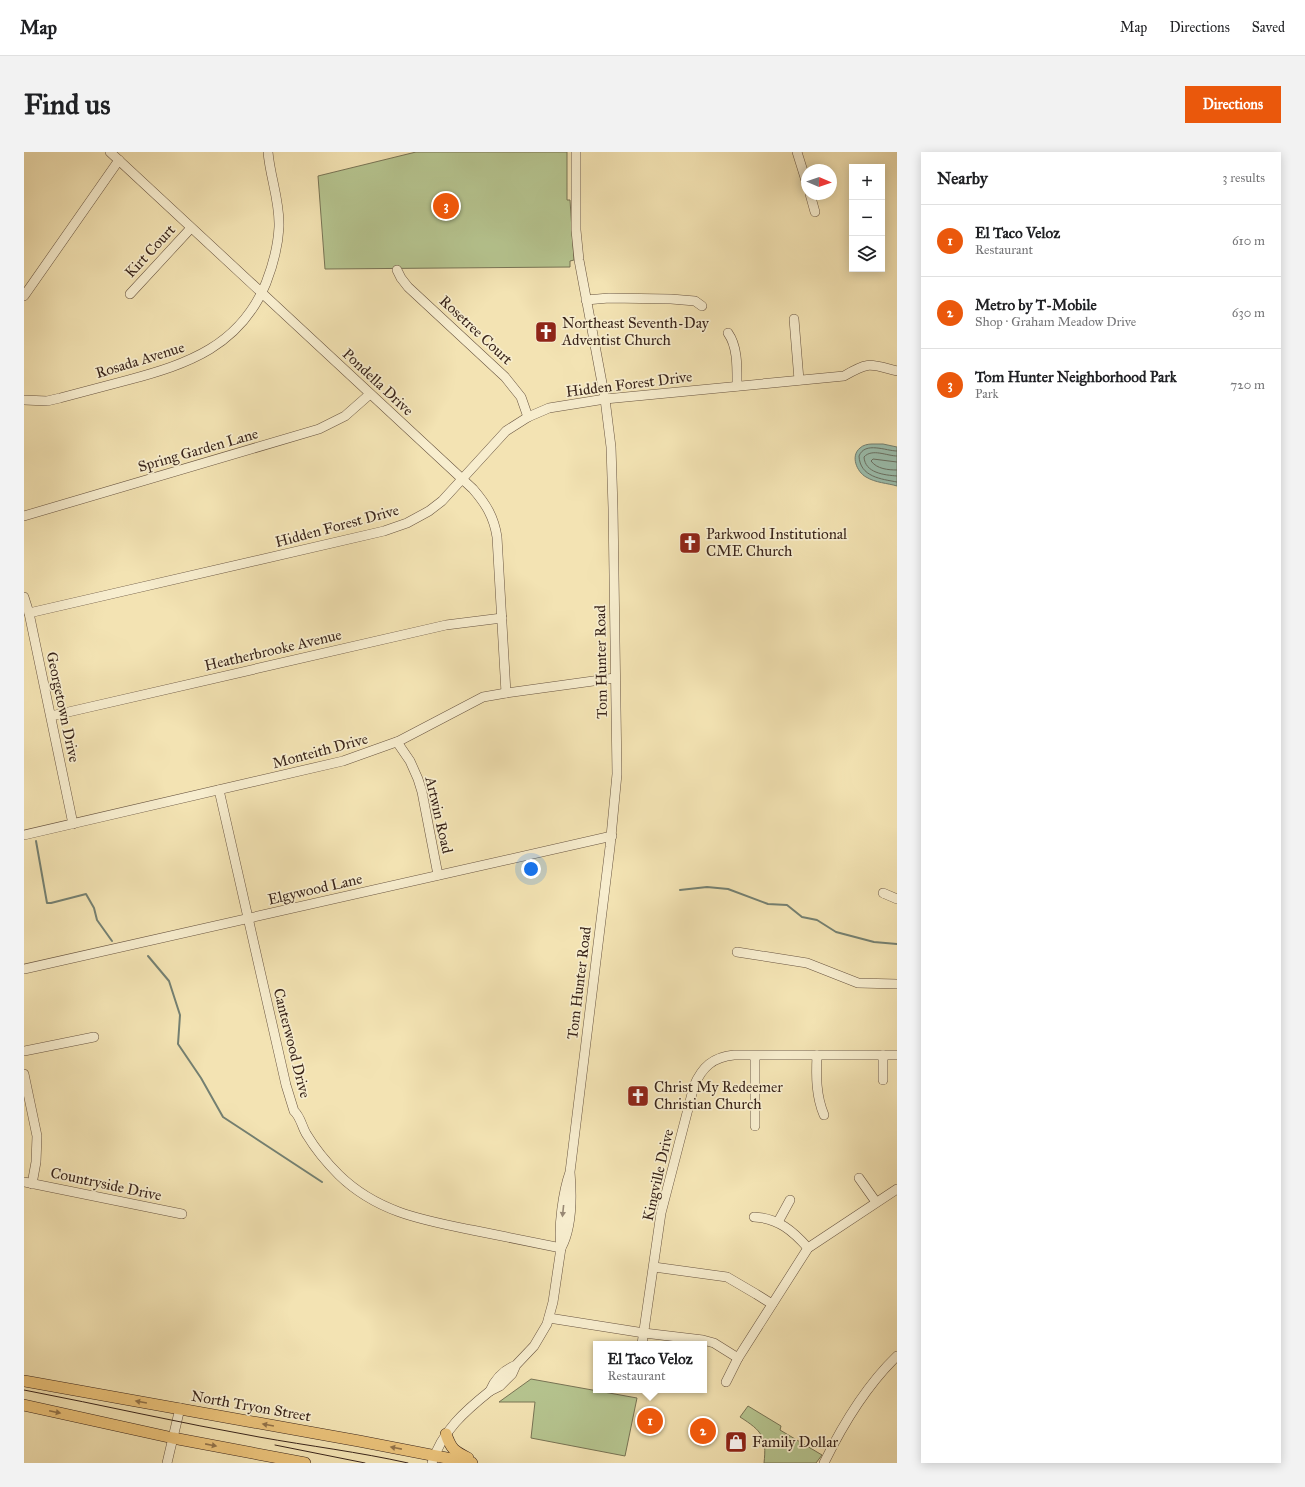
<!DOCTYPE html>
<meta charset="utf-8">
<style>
:root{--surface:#fff;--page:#f2f2f2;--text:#202124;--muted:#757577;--line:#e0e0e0;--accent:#ea580c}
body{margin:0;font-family:"IM FELL Great Primer",serif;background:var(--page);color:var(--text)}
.controls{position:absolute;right:12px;top:12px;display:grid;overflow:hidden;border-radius:0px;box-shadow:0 2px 10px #0003}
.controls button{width:36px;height:36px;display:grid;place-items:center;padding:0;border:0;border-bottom:1px solid var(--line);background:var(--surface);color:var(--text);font:20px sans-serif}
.compass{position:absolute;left:777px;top:12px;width:36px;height:36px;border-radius:50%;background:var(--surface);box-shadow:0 2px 10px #0003;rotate:92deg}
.you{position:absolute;left:507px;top:717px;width:14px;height:14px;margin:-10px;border:3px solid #fff;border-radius:50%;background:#1a73e8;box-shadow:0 0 0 6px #1a73e833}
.badge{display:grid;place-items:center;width:26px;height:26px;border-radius:50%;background:var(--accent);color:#fff;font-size:13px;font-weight:700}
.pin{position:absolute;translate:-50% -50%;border:2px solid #fff;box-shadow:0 1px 4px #0006}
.popup{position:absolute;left:569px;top:1189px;width:114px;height:52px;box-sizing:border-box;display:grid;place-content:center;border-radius:0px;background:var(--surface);filter:drop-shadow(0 1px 3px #0005);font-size:13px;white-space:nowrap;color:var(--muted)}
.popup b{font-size:15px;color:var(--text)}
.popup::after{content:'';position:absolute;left:50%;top:100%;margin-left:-8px;border:8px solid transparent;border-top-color:var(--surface)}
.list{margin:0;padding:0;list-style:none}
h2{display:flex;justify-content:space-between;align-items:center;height:52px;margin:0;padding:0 16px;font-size:17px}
h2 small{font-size:13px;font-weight:400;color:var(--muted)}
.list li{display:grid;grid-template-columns:26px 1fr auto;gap:12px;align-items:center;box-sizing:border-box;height:72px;padding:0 16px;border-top:1px solid var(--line)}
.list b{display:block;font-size:15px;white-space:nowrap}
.list p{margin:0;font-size:13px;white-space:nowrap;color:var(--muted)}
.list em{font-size:13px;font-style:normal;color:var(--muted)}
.icon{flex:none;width:22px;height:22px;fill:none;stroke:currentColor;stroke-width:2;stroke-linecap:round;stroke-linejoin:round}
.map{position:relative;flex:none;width:873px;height:1311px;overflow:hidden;border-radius:0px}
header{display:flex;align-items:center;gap:24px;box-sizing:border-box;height:56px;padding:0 20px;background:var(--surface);border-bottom:1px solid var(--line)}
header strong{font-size:19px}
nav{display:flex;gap:22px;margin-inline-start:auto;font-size:14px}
.intro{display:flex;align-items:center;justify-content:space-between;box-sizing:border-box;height:96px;padding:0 24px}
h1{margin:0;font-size:28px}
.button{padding:10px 18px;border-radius:0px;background:var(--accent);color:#fff;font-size:14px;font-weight:700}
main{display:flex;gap:24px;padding:0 24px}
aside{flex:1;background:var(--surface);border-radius:0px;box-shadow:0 2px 10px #0003}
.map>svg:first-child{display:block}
</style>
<header>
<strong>Map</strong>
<nav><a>Map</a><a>Directions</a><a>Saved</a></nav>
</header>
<div class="intro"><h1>Find us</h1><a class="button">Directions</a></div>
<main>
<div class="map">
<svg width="873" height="1311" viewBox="0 0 873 1311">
<rect width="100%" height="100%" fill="#f3e3b3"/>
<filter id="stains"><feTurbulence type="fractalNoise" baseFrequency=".005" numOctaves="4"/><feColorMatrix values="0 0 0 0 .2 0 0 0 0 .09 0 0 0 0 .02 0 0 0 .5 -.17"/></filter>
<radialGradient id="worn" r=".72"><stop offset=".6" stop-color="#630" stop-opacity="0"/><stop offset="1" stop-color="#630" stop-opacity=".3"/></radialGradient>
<!-- green -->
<g fill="#b6c590" stroke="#787455">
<polygon points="392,0 543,0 543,48 546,48 550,108 546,109 546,115 301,117 294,24"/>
<polygon points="507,1227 613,1246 601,1304 507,1286 511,1250 475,1250"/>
<path d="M 724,1254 L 757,1274 L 756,1278 L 798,1303 L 792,1311 L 740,1311 C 743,1285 738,1279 716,1265 Z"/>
</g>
<!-- water -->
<path fill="#9bbead" stroke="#748072" d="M 848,292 L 859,292 L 873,295 L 873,334 C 863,331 852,331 842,325 C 833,320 826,304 836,296 C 839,293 844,292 848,292 Z"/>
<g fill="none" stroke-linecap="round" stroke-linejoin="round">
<!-- shore -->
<g stroke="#6a7164" stroke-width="1">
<path d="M 873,299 C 862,299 841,289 835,304 C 836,325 857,327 873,330"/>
<path d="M 873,304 C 863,304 848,296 840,305 C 841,321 860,323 873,324"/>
<path d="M 873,310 L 849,307 L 847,309 C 853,317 864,318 873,318"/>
</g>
<!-- stream -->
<g stroke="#748072" stroke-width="2">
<polyline points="12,689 23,751 27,751 62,742 70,756 73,768 88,789"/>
<polyline points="656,738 683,735 704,737 744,752 763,753 778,765 793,768 812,780 850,790 873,792"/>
<polyline points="124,804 145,829 156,863 154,892 177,926 199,965 298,1030"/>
</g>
<!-- minor casing -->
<g stroke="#685440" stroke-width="10">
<g id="minor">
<path d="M 86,0 L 449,337 C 462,352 470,365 473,385 L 482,541"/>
<polyline points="773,0 783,32"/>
<polyline points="786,42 791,60"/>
<polyline points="373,118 377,126 384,135 481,225 497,245 504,265"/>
<polyline points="106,142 167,76"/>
<polyline points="0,144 95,8"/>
<polyline points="562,148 585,146 647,147 671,149 678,154"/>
<polyline points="770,167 775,228"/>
<path d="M 704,181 C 714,195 713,216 713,234"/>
<path d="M 0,248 L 23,249 L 36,246 C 58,240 81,234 104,228 C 164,212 216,194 242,131 C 249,113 254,95 255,75 C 256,49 246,25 244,0"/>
<polyline points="0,364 295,277 321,264 346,242"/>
<polyline points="0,445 5,461 49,672"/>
<path d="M 5,461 L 360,379 L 383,371 L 405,359 L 418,349 L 482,279 L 504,265 L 525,256 L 581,247 L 820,224 C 845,209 846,212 873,219"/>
<polyline points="27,564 422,473 478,466"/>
<polyline points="373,590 386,609 394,627 398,640 414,723"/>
<path d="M 195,638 L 262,933 L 270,959 C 277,965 278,976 283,983 C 292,998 303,1011 315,1023 C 353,1060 398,1068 448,1078 C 477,1084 507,1090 537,1096 L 529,1150 L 523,1172 L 510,1194 L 492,1213 L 488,1222 L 476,1234 L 466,1239 C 471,1227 480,1218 492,1213"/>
<polyline points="0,683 319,609 375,589 459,545 482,541 591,526"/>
<polyline points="859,741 873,747"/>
<polyline points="713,800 783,811 834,831 873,832"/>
<polyline points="0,817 588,684"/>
<polyline points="0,899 70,885"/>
<path d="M 793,903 C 792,924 792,944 800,963"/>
<polyline points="731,904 731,974"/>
<polyline points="0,922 13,984 12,1010 8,1032"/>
<polyline points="859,928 859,903"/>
<path d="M 546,1020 C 539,1040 534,1075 537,1096 C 548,1076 548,1043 546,1020 L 586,695 L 593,622 L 589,356 L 587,295 L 581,247 L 555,108 L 552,78 L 552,0"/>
<polyline points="835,1026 852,1050"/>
<polyline points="0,1030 158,1062"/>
<path d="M 730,1065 C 754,1066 769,1079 784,1096"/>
<polyline points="754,1070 766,1048"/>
<polyline points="630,1115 703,1125 732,1142 748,1152"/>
<polyline points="525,1166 620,1181 679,1188 690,1191 714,1206"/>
<path d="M 618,1192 L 637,1061 L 670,934 C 678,915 689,905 710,903 L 873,903"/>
<polyline points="702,1230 714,1206 784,1096 873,1037"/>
<polyline points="143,1311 156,1256"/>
<path d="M 408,1311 C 418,1279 441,1259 466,1239"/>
<path d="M 800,1311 C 818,1274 843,1233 873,1204"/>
</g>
</g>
<!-- major casing -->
<g stroke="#39241a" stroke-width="12">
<g id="major">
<polyline points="0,1229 335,1289 448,1311"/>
<polyline points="0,1253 149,1286 281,1311"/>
<path d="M 422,1282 C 427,1297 430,1299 444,1306"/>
</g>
</g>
<!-- minor -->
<use href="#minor" stroke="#f7edce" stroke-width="9"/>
<!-- major -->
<use href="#major" stroke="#eac27a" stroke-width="11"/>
<!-- tram -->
<g stroke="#39241a" stroke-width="1">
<path d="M 0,1238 C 78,1253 156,1271 235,1285 C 285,1294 335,1300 384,1311"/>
<polyline points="251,1293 341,1311"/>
</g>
</g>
<!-- one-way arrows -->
<defs><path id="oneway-solid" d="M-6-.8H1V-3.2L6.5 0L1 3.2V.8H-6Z"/></defs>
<use fill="#988874" href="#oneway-solid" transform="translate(539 1059) rotate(96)"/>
<g fill="#92734a">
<use href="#oneway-solid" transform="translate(117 1250) rotate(-170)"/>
<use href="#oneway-solid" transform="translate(31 1260) rotate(12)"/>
<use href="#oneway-solid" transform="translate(244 1273) rotate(-170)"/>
<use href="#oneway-solid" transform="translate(187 1293) rotate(11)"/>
<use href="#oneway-solid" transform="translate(372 1296) rotate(-169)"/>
</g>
<!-- icons -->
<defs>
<g id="church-square" transform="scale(1.15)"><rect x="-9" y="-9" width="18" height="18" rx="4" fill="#8f2418" stroke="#f7edce"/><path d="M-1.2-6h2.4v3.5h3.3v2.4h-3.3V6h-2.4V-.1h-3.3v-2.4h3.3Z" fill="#fff"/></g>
<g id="shop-square" transform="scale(1.15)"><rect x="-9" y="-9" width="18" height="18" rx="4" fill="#8f2418" stroke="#f7edce"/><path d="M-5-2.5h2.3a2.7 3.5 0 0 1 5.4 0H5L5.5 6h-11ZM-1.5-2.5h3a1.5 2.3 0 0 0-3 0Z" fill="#fff"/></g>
</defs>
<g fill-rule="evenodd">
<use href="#church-square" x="522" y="180"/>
<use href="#church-square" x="666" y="391"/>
<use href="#church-square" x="614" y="944"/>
<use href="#shop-square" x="712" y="1290"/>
</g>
<g text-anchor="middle" stroke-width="3.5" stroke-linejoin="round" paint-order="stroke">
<!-- street labels -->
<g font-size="15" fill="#39241a" stroke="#f7edce">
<text transform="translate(126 99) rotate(-47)" y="5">Kirt Court</text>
<text transform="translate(452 178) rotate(43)" y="5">Rosetree Court</text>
<text transform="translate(116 208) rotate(-17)" y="5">Rosada Avenue</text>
<text transform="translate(354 230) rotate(43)" y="5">Pondella Drive</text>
<text transform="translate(605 232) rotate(-7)" y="5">Hidden Forest Drive</text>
<text transform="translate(174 298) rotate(-16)" y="5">Spring Garden Lane</text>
<text transform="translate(313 374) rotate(-15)" y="5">Hidden Forest Drive</text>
<text transform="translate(249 498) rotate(-13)" y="5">Heatherbrooke Avenue</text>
<text transform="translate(577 510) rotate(-91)" y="5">Tom Hunter Road</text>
<text transform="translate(39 555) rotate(78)" y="5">Georgetown Drive</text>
<text transform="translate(296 599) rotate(-15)" y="5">Monteith Drive</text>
<text transform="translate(415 663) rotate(77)" y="5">Artwin Road</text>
<text transform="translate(291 737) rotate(-13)" y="5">Elgywood Lane</text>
<text transform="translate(555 831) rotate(-83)" y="5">Tom Hunter Road</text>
<text transform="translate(268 891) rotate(76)" y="5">Canterwood Drive</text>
<text transform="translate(634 1023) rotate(-77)" y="5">Kingville Drive</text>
<text transform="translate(82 1032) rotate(12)" y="5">Countryside Drive</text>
<text transform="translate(227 1254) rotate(10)" y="5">North Tryon Street</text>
</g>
<!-- poi labels -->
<g font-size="15" fill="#39241a" stroke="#f7edce" text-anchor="start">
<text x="538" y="176">Northeast Seventh-Day<tspan x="538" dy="17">Adventist Church</tspan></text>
<text x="682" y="387">Parkwood Institutional<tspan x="682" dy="17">CME Church</tspan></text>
<text x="630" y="940">Christ My Redeemer<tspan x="630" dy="17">Christian Church</tspan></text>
<text x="728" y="1295">Family Dollar</text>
</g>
</g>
<rect width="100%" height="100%" filter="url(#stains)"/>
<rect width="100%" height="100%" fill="url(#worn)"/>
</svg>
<div class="controls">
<button>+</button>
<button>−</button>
<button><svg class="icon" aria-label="layers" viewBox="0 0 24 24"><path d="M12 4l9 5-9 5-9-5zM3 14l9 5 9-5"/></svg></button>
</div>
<svg class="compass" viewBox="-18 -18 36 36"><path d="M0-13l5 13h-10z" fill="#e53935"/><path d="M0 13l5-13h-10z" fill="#757577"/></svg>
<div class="you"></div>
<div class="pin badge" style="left:626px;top:1269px">1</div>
<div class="popup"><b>El Taco Veloz</b>Restaurant</div>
<div class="pin badge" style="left:679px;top:1279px">2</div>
<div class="pin badge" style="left:422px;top:54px">3</div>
</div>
<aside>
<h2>Nearby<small>3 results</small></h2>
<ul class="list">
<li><span class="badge">1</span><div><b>El Taco Veloz</b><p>Restaurant</p></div><em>610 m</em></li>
<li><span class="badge">2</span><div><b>Metro by T-Mobile</b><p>Shop · Graham Meadow Drive</p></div><em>630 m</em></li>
<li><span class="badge">3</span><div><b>Tom Hunter Neighborhood Park</b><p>Park</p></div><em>720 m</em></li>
</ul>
</aside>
</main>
